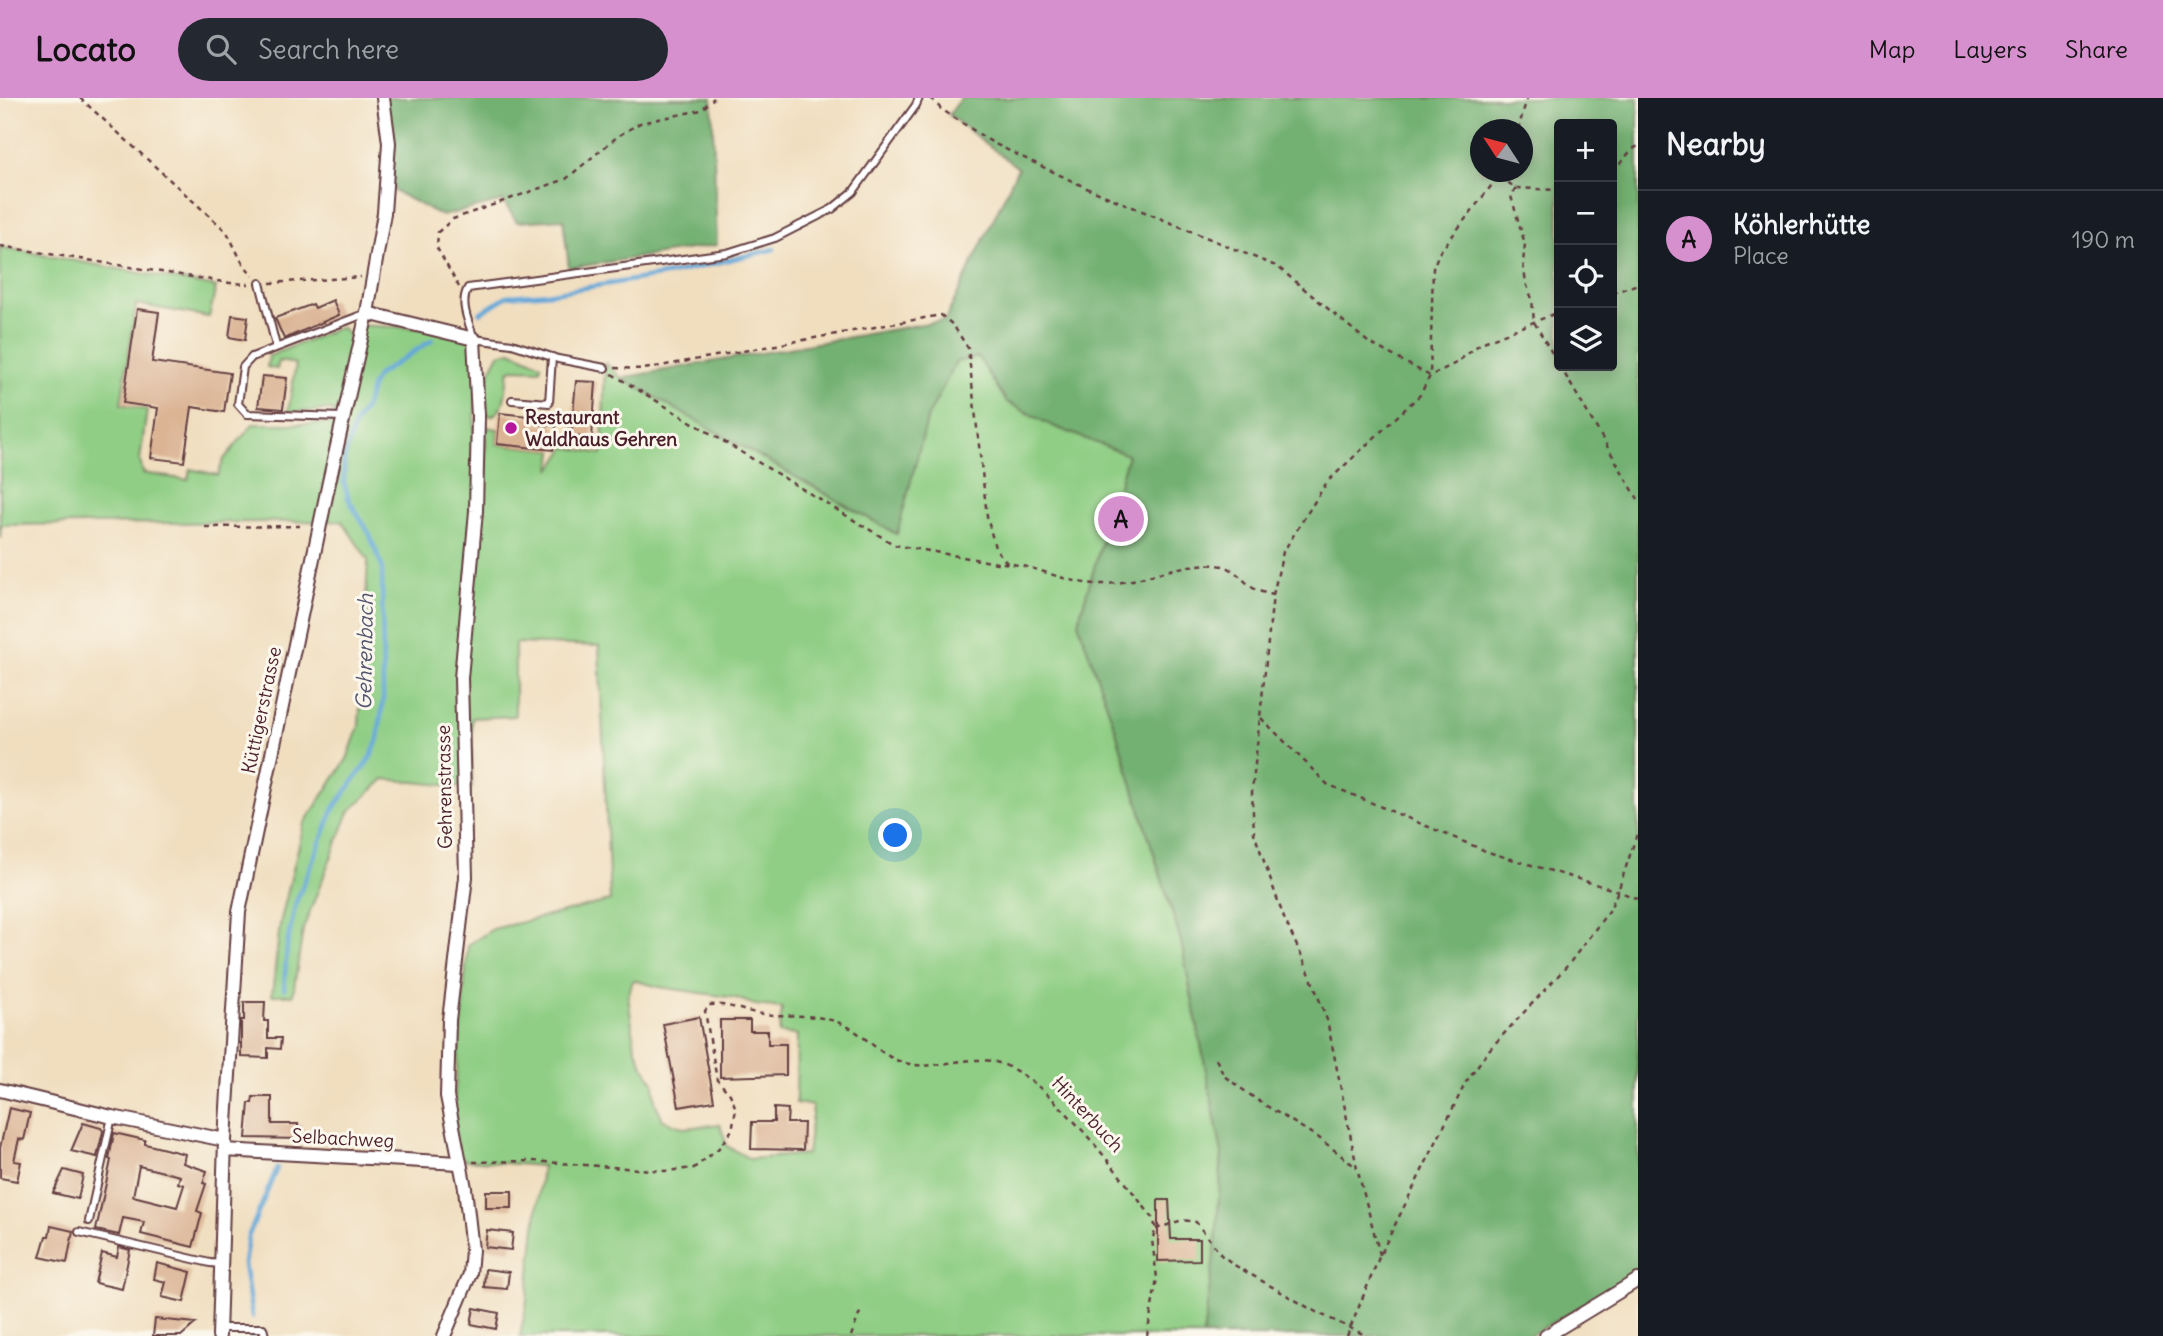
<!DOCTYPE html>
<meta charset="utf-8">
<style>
:root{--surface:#171b24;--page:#242831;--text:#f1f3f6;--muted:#9ea1a6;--line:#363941;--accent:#d690ce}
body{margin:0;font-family:Delius,sans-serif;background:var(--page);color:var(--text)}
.controls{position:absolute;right:21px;top:21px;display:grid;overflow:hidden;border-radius:7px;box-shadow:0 4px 18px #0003}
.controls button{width:63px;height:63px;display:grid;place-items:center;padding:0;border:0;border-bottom:2px solid var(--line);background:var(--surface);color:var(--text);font:35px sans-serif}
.compass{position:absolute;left:1470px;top:21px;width:63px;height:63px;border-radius:50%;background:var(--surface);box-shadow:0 4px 18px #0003;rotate:306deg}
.you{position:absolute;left:896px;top:738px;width:24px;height:24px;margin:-18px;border:5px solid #fff;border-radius:50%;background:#1a73e8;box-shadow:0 0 0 10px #1a73e833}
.badge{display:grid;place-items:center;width:46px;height:46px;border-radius:50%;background:var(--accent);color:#111;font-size:23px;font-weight:700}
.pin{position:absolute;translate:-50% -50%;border:4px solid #fff;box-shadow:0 2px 7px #0006}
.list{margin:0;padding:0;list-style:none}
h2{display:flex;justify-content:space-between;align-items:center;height:91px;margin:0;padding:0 28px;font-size:30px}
h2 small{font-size:23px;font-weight:400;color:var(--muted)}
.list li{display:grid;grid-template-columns:46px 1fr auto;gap:21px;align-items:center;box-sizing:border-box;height:98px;padding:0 28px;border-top:2px solid var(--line)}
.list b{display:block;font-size:26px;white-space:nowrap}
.list p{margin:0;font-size:23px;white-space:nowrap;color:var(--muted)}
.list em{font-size:23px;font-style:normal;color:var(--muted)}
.icon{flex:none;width:38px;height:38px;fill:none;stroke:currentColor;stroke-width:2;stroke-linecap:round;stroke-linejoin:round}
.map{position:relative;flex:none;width:1638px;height:1238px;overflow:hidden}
header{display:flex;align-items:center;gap:42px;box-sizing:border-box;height:98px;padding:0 35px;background:var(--accent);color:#111}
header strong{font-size:33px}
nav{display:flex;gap:38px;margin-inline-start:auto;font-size:24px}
.search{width:490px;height:63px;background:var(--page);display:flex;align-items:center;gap:18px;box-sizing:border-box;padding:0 24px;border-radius:38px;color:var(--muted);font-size:26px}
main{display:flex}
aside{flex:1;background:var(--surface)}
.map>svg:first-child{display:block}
</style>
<header>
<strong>Locato</strong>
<div class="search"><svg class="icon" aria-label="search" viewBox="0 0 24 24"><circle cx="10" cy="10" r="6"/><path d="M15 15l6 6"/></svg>Search here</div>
<nav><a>Map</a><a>Layers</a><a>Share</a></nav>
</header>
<main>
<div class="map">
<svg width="1638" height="1238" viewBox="0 0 1638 1238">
<rect width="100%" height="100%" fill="#fbf7ec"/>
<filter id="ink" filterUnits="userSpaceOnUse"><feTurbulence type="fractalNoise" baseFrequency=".0143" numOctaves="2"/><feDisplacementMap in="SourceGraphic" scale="14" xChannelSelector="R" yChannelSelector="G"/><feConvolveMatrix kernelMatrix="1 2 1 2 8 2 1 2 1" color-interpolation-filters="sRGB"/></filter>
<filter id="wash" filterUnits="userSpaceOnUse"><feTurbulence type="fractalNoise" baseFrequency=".00686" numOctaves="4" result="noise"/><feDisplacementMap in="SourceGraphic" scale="28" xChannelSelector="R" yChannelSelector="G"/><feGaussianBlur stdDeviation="1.57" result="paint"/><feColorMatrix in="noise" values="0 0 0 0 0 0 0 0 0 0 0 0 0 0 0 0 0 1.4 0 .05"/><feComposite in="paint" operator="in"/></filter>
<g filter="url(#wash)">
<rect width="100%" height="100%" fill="#f0debf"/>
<!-- green -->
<g fill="#8fce84" stroke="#6c7658" stroke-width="2" fill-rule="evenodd">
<path d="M 0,149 L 216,189 L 209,219 L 136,206 L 121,306 L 147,312 L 140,362 L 143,375 L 188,382 L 190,371 L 218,377 L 224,361 L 253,326 L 331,326 L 334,312 L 288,314 L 296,266 L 279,263 L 277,271 L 267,269 L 269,258 L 341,229 L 351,239 L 354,227 L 480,233 L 472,368 L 485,369 L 486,329 L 498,331 L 497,346 L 553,352 L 551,372 L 566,349 L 602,356 L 605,265 L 621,280 L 896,436 L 928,318 L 956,264 L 978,259 L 1007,304 L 1053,328 L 1128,357 L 1078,524 L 1115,630 L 1181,843 L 1222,1056 L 1216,1145 L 1203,1238 L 520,1238 L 526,1210 L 542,1068 L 455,1061 L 455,993 L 468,847 L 493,831 L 610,803 L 599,548 L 515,545 L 515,618 L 472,620 L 472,690 L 384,681 L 349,714 L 303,831 L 293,897 L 272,897 L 280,826 L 304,726 L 347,661 L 359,628 L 368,462 L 342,423 L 1,427 L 0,441 ZM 633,882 L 659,889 L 736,900 L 755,907 L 782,910 L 779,935 L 797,937 L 796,1005 L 813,1008 L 807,1056 L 750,1061 L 727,1048 L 720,1026 L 685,1030 L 663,1022 L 655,1004 L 654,984 L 644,970 L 635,949 L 628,898 Z"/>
<path d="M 511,253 L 541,266 L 540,272 L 513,271 L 509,273 C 505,288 508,311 491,318 L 487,316 C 478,296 489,274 499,256 Z"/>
</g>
<!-- forest -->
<g fill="#73b172" stroke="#5e684e" stroke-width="2" fill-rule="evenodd">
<polygon points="381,0 712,0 717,147 569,170 563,121 517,124 503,103 442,118 394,93"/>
<path d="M 961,0 L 1638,0 L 1638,1176 L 1529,1238 L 1203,1238 L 1216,1145 L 1222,1055 L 1181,843 L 1115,630 L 1078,524 L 1128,357 L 1053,328 L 1007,304 L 978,259 L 956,264 L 928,318 L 897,436 L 621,280 L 945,222 L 1018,70 L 949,17 ZM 1559,26 L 1612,26 L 1612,268 L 1559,268 ZM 1480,32 L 1522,32 L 1522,74 L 1480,74 Z"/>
</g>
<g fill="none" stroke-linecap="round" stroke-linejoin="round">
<!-- stream -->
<g stroke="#64a7d8" stroke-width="4.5">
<polyline points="480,215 507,198 552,195 671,176 774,151"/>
<polyline points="284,891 287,847 296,804 334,710 371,659 378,641 383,602 382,468 369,435 349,402 344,385 344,362 354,327 366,308 372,287 378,277 432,242"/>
<polyline points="252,1219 244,1166 248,1139 277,1070"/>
<polyline points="252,1237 252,1238"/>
</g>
</g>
<g id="blocks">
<!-- building -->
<g fill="#dbb494" fill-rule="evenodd">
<polygon points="333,202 339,217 284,241 275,220 313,206 315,210"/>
<polygon points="137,211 159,214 152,264 230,275 224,314 192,309 184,364 151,360 158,310 123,305"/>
<polygon points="232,217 248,219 245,242 229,239"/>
<polygon points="262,278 287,280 283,311 258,309"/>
<polygon points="576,283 596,284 592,340 571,338"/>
<polygon points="500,315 536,319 535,326 556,328 553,352 497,346"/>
<polygon points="1115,404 1135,410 1126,439 1106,433"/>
<polygon points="244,904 265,904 264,923 268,923 268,940 281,940 280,951 268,950 268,960 241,959 241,922 244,922"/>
<polygon points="699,919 714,1003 679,1009 663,926"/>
<polygon points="720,922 750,922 750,933 768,933 768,946 786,946 786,977 720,979"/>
<polygon points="253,999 272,999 272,1026 298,1026 298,1029 303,1029 303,1041 246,1040 249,1005 252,1005"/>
<polygon points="9,1010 30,1015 24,1042 19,1041 14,1063 21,1064 17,1083 0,1080 0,1050"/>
<polygon points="774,1010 788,1011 787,1025 804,1025 803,1052 751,1051 752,1024 774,1024"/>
<polygon points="83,1025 101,1030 103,1033 97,1059 71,1053"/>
<path d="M 114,1035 L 145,1042 L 145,1046 L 185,1056 L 183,1065 L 207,1073 L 203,1085 L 206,1086 L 197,1113 L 202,1115 L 193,1149 L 141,1136 L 144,1124 L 123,1120 L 119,1137 L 96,1132 L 111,1062 L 109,1061 ZM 139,1068 L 180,1078 L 178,1085 L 184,1087 L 177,1109 L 133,1098 Z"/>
<polygon points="64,1072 83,1077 78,1101 53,1095"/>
<rect x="486" y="1093" width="26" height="17"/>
<polygon points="1158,1102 1169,1102 1171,1141 1200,1141 1200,1162 1158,1163"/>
<polygon points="51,1128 73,1133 67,1165 40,1159 46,1138 49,1138"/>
<polygon points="487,1132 513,1135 511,1152 485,1149"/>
<polygon points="119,1149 130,1152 122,1191 95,1185 102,1155 117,1159"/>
<polygon points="157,1165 191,1174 184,1204 162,1199 166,1184 154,1181"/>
<polygon points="485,1171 509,1174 507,1191 484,1189"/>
<polygon points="474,1210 499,1215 496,1231 471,1226"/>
<polygon points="155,1221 196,1225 181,1238 153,1238"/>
</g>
</g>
</g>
<g filter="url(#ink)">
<use href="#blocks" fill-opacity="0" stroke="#633c41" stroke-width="2"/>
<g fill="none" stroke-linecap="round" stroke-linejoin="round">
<!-- service casing -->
<g stroke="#633c41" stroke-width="10">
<g id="service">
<polyline points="260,185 276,248"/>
<path d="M 605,270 L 558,261 L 512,246 L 474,241 C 469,224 459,206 468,190 L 727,155 L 775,140 L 832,111 L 853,94 L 916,7 L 919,0"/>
<polyline points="512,302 549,305 552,259"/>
<polyline points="343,319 247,316 238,306 243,269 252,259 367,215"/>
<polyline points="89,1123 112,1019"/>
<polyline points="79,1134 210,1165 221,1166"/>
<polyline points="219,1230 263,1230 265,1238"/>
</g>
</g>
<!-- minor casing -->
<g stroke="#633c41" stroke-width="16">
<g id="minor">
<polyline points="367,215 474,241 478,319 476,413 461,580 466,779 449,922 447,998 465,1090 472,1152 470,1176 444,1238"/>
<polyline points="0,992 112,1019 225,1042"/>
<polyline points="225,1052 459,1065"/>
<polyline points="219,1238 225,1042 239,814 329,384 367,215 384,115 389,45 383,0"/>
<polyline points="1546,1238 1638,1182"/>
</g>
</g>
<!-- path -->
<g stroke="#633c41" stroke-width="2.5" stroke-dasharray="5 5" stroke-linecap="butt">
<polyline points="80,0 227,134 242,164 253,178"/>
<polyline points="931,0 941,11 993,45 1089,91 1278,169 1368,244 1430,278 1456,265 1481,245 1559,214"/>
<polyline points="1518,32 1527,0"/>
<path d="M 1612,72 C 1623,66 1626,54 1638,48"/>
<polyline points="1500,79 1516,90 1559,92"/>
<polyline points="1516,90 1511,98 1525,146 1523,165 1526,185 1532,201 1534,224 1559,267"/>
<polyline points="0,148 230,185 249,186"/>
<polyline points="270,185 361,179"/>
<polyline points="459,189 437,150 438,134 453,121 566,81 618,38 640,25 701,12 714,0"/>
<polyline points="1612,195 1638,186"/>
<polyline points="1560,268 1638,401"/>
<polyline points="615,270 644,271 941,217 953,227 968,250 987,418 995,450 1007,465"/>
<path d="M 612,276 L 895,447 L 997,465 C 1032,464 1065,487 1102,486 C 1141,486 1185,460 1223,468 C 1234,470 1244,484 1253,490 C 1259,494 1267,495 1273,497 L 1252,694 L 1254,735 L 1284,820 L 1308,872 L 1327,922 L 1357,1070 L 1380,1157"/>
<polyline points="205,429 305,428"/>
<polyline points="1273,497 1283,454 1327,384 1420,297 1430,278 1433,170 1439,155 1502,74"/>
<polyline points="1261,620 1327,686 1488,754 1618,793 1638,801"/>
<polyline points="1216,961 1224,978 1260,1004 1319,1040 1357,1070"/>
<path d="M 473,1064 L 533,1063 L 665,1073 L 694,1070 L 718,1051 L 732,1032 L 736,1011 L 730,996 L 717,982 L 705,913 L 709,907 C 726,905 739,912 756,915 C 784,920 813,914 840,925 C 859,932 874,951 892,960 C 927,978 957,957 991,963 C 1045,972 1119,1078 1153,1120 L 1156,1131 L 1152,1142 L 1157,1180 L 1147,1238"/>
<polyline points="1156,1131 1182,1122 1196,1124 1221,1157 1236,1168 1316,1214 1367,1238"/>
<polyline points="851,1238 861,1212"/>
<polyline points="1347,1238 1380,1157 1466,984 1488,953 1568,867 1609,813 1618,793 1638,733"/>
</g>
<!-- service -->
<use href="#service" stroke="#fff" stroke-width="6"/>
<!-- minor -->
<use href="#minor" stroke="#fff" stroke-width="12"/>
</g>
</g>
<!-- markers -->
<circle fill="#b5179e" stroke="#fbf7ec" stroke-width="2.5" cx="511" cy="330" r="7"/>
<g text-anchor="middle" stroke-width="6" stroke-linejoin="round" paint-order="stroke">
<!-- poi labels -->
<g font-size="19" font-weight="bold" fill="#4a1f2b" stroke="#fbf7ec" text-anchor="start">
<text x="525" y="326">Restaurant<tspan x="525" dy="22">Waldhaus Gehren</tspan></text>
</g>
<!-- street labels -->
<g font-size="19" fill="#4a1f2b" stroke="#fbf7ec">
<text transform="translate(261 612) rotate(-78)" y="7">Küttigerstrasse</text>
<text transform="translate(444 689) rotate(-91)" y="7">Gehrenstrasse</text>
<text transform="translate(1088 1016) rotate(47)" y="7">Hinterbuch</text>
<text transform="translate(343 1040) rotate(3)" y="7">Selbachweg</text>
</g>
<!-- water labels -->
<g font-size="21" font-style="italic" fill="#545570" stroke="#fbf7ec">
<text transform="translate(365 554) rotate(-89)" y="7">Gehrenbach</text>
</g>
</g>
</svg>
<div class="controls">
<button>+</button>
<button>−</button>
<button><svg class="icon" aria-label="locate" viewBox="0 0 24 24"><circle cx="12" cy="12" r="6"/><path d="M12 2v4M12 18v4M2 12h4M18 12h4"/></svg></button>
<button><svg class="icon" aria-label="layers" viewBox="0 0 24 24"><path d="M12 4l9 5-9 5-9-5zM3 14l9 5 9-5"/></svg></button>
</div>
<svg class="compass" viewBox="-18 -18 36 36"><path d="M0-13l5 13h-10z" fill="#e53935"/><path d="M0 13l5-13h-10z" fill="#9ea1a6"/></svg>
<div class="you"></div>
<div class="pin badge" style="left:1121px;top:421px">A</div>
</div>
<aside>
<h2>Nearby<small></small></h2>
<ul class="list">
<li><span class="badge">A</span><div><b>Köhlerhütte</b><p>Place</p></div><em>190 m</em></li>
</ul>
</aside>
</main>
